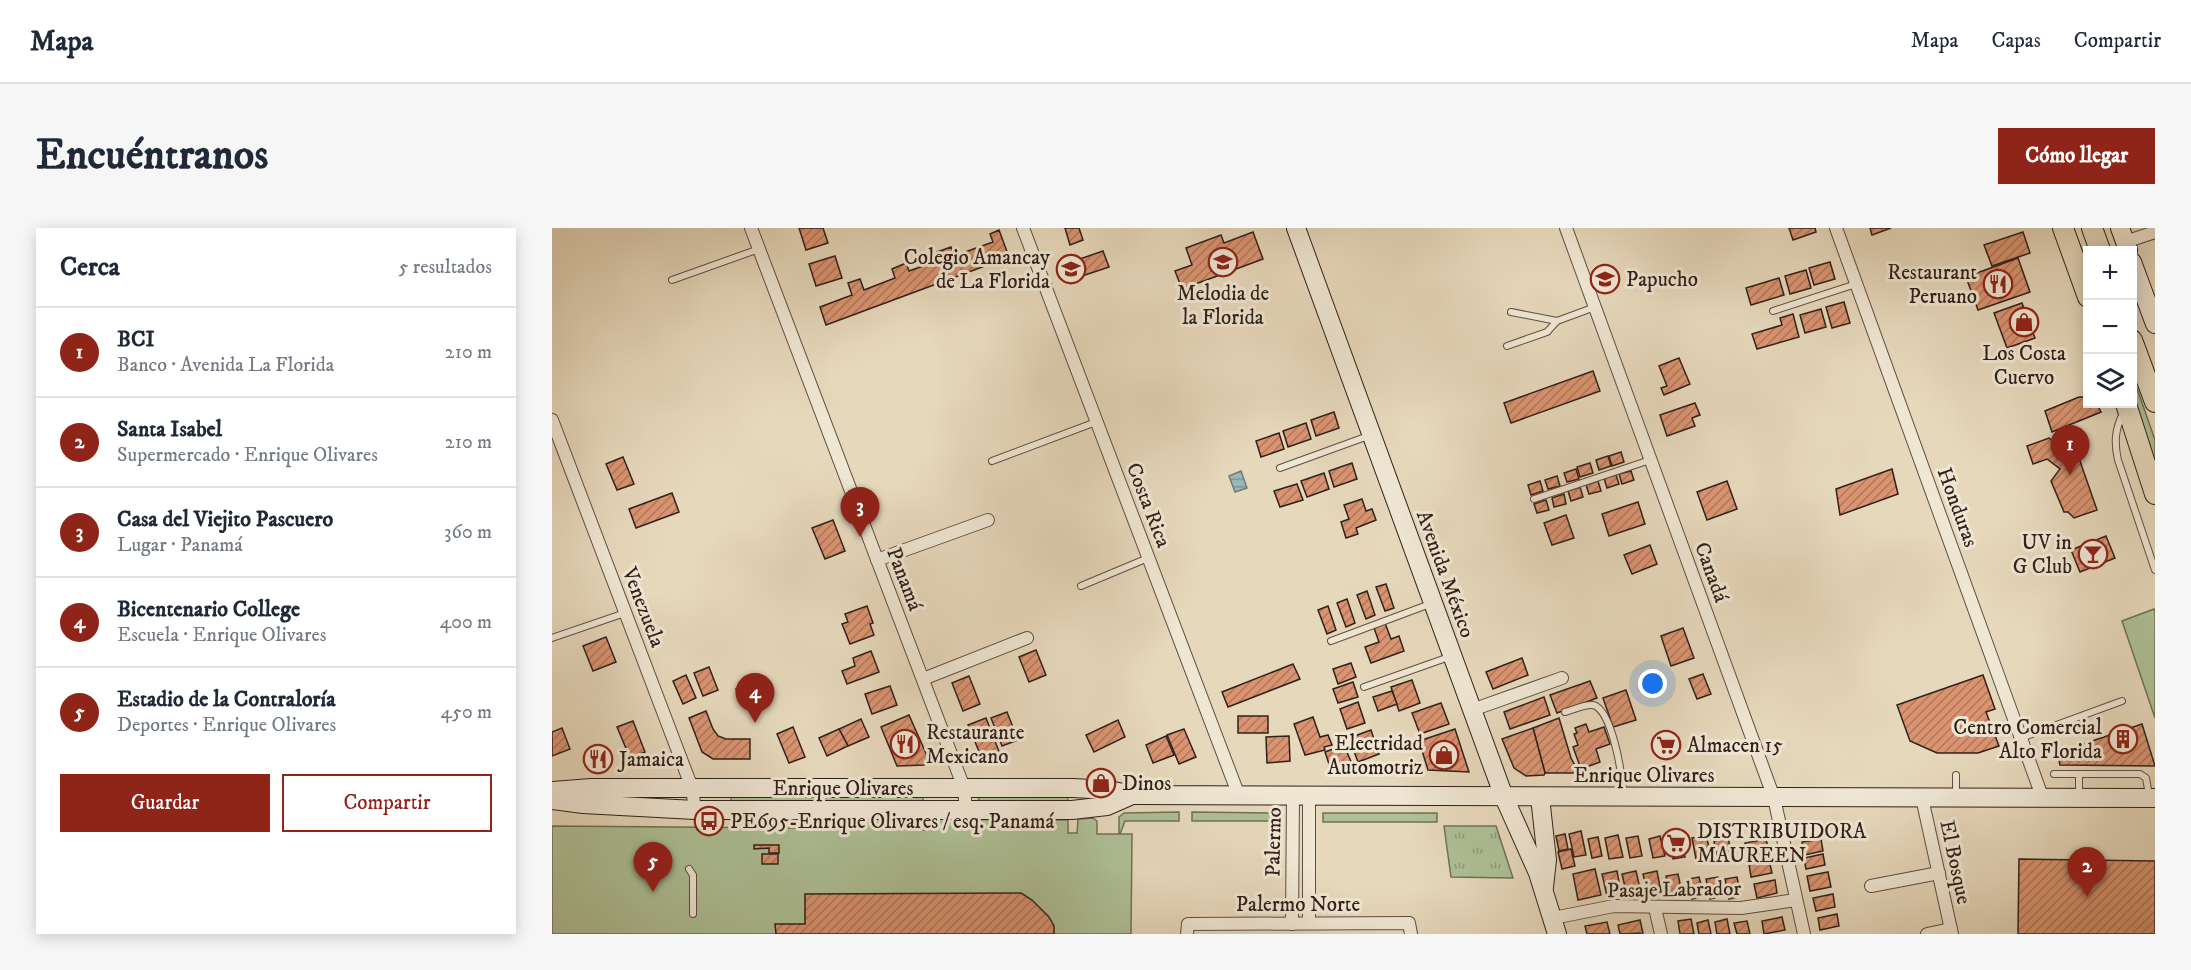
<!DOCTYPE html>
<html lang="es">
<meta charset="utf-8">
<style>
:root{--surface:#fff;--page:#f6f6f7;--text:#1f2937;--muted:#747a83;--line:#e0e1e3;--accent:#8f2418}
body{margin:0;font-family:"IM FELL DW Pica",serif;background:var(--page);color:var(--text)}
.controls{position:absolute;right:18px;top:18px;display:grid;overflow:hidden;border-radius:0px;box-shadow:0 3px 15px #0003}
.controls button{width:54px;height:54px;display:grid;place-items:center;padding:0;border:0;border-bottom:2px solid var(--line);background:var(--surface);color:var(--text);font:30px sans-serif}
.you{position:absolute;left:1101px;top:456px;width:21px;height:21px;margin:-15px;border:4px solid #fff;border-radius:50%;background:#1a73e8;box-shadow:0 0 0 9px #1a73e833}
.badge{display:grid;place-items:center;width:39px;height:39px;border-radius:50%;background:var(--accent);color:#fff;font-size:20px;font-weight:700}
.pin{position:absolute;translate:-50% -50px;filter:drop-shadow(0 2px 3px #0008)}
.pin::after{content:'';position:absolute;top:32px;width:21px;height:18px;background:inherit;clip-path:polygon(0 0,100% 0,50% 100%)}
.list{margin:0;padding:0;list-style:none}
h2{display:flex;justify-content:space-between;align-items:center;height:78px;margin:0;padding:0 24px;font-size:26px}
h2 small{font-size:20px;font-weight:400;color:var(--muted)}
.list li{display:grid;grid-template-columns:39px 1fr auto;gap:18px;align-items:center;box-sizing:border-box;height:90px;padding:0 24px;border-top:2px solid var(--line)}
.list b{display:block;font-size:22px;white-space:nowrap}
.list p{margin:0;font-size:20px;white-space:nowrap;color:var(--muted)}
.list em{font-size:20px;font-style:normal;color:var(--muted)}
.actions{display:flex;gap:12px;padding:18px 24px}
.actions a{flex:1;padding:14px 0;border:2px solid var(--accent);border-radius:0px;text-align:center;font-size:21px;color:var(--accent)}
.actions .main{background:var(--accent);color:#fff}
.icon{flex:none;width:33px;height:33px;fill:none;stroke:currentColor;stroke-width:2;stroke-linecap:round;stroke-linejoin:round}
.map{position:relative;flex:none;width:1603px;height:706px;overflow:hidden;border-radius:0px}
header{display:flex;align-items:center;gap:36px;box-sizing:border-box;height:84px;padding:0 30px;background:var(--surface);border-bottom:2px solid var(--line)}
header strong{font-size:28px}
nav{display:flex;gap:33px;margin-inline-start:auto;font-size:21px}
.intro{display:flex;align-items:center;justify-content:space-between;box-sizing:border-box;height:144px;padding:0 36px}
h1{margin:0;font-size:42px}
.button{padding:15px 27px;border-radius:0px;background:var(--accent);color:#fff;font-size:21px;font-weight:700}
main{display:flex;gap:36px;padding:0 36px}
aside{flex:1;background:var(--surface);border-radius:0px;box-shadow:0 3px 15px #0003}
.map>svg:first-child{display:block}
</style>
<header>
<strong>Mapa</strong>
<nav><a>Mapa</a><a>Capas</a><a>Compartir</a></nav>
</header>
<div class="intro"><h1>Encuéntranos</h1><a class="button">Cómo llegar</a></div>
<main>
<aside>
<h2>Cerca<small>5 resultados</small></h2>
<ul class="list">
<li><span class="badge">1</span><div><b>BCI</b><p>Banco · Avenida La Florida</p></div><em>210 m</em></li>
<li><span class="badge">2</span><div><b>Santa Isabel</b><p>Supermercado · Enrique Olivares</p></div><em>210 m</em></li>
<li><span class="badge">3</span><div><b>Casa del Viejito Pascuero</b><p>Lugar · Panamá</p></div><em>360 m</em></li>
<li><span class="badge">4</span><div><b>Bicentenario College</b><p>Escuela · Enrique Olivares</p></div><em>400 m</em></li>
<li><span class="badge">5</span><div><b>Estadio de la Contraloría</b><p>Deportes · Enrique Olivares</p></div><em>450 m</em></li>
</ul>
<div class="actions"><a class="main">Guardar</a><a>Compartir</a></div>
</aside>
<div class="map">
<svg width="1603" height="706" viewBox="0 0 1603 706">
<defs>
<pattern id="park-tufts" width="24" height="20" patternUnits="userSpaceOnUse" patternTransform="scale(1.5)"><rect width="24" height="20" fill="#aec096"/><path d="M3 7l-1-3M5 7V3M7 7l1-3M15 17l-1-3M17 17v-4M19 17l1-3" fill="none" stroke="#8e9c7a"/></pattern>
<pattern id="water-rules" width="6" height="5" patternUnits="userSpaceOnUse" patternTransform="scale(1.5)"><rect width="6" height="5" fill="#9ab8ba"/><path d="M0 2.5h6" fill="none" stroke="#7e9596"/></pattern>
<pattern id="building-hatch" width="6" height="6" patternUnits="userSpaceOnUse" patternTransform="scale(1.5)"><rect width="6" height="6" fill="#da9471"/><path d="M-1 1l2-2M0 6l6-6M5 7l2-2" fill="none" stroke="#b1785c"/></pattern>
</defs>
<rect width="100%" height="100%" fill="#e6d8bb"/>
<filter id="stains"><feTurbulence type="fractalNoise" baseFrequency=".00333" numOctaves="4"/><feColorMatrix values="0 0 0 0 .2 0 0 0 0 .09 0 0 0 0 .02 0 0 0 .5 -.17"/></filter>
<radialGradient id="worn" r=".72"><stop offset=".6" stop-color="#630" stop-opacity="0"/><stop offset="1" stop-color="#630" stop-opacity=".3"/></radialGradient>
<!-- grass -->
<g fill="#aec096" stroke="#6f7058" stroke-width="1.5">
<polygon points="1581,149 1603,212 1603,251 1580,176"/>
<polygon points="1602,381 1603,384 1603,490 1570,393"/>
<polygon points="179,568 371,568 371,576 179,574"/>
<polygon points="428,568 516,569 516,575 426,573"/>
<polygon points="627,584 627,593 573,593 568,606 580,606 579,706 0,706 0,598 244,600 249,591 371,591 371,602 378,602 378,591 516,592 516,605 525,605 526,591 541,590 545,593 545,606 567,606 567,589 572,585"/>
<polygon points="640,584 724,585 725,593 640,593"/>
<rect x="771" y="585" width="114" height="9"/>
</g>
<!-- park -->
<polygon fill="url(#park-tufts)" stroke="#6f7058" stroke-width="1.5" points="892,598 944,598 961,650 899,649"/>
<!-- water -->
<polygon fill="url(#water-rules)" stroke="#707b7a" stroke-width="1.5" points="689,243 695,260 683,264 677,248"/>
<!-- building -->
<g fill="url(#building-hatch)" stroke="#30201a" stroke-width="1.5">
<polygon points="247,0 271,0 276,15 254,22"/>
<polygon points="513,0 527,0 531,12 518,17"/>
<polygon points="1237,0 1263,0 1264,4 1241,12"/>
<polygon points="1318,0 1339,0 1320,7"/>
<polygon points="447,2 457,29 274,97 268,79 300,67 296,55 308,51 312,62 343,50 340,41 354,35 357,43 388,32 385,24 399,19 402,28 441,14 438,6"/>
<polygon points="701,4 711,31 630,61 623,43 640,37 634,20 669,7 672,15"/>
<polygon points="1471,4 1478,25 1440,38 1432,17"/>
<polygon points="551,23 557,39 527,49 522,33"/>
<polygon points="283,28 290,50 264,58 257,36"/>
<polygon points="1466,30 1478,64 1426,82 1414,49"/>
<polygon points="1278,34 1283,51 1262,57 1257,40"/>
<polygon points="1254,42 1259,60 1238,66 1233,48"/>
<polygon points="1227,50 1232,67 1199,77 1194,60"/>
<polygon points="1292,74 1298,95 1280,100 1274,79"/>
<polygon points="1470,75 1483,110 1455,120 1442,85"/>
<polygon points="1269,81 1274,99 1253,105 1248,87"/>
<polygon points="1241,86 1247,109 1205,121 1200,106 1230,97 1228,90"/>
<polygon points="1127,130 1138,156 1112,167 1109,160 1115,158 1107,138"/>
<polygon points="1041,143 1048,163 959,195 952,175"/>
<polygon points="1527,169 1536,169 1536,176 1545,176 1549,184 1500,204 1493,183"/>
<polygon points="1143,175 1148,187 1140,190 1143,198 1115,208 1108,187"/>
<polygon points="782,184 787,200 764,208 759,192"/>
<polygon points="754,195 759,211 736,219 731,203"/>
<polygon points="727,205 732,221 709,229 704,213"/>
<polygon points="1497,210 1528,233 1545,282 1522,290 1516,284 1512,284 1499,253 1508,241 1495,231 1481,236 1475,218"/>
<polygon points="1069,224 1072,234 1060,238 1057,228"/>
<polygon points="1056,228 1059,238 1047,242 1044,232"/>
<polygon points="71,229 82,256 65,262 54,236"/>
<polygon points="800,235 805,251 782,259 777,243"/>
<polygon points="1038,235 1041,245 1028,249 1025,239"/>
<polygon points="1024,241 1027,251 1015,254 1012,245"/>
<polygon points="1340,241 1346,266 1288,287 1284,261"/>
<polygon points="1079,243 1082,252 1070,256 1067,246"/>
<polygon points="772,245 777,261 755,269 749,253"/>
<polygon points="1064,247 1067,256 1055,260 1052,250"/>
<polygon points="1005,248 1008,258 996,261 993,252"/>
<polygon points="988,253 991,263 979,267 976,257"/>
<polygon points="1046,253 1049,263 1037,266 1034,257"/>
<polygon points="1175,253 1185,281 1155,292 1145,264"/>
<polygon points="745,256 751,272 728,279 722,263"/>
<polygon points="1028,259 1031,269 1019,273 1016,263"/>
<polygon points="120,265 127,284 84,300 77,281"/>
<polygon points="1012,266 1014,276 1002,279 1000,270"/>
<polygon points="810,271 814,283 820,281 824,292 804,300 806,306 794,310 789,294 797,291 792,277"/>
<polygon points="994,272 997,282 985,285 982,276"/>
<polygon points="1086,274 1093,296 1057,308 1050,286"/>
<polygon points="1014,287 1022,310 1000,317 992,295"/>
<polygon points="281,292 293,323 273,331 260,300"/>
<polygon points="1554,308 1563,330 1528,344 1519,322"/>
<polygon points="1098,317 1105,336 1080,346 1072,327"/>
<polygon points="834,356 842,380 833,383 824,359"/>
<polygon points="815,363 823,387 814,391 805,367"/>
<polygon points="795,371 803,395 794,399 785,375"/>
<polygon points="315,378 321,395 318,396 322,407 298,416 290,396 296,394 293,386"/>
<polygon points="776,378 784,402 775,406 766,382"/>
<polygon points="833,395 839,411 847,408 852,423 819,435 813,419 827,414 822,400"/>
<polygon points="1131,400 1142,430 1119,438 1109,408"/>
<polygon points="54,409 64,434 41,443 31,418"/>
<polygon points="484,422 494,447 477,454 467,429"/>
<polygon points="319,423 327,444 295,456 290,443 303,438 301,430"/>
<polygon points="970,430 976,447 941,461 934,444"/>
<polygon points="799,435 804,449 786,456 781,441"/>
<polygon points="741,436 748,451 676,479 670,464"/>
<polygon points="157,439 166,462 151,468 142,445"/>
<polygon points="1151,446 1159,466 1145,471 1137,451"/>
<polygon points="134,447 144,470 131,476 121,453"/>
<polygon points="1431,447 1443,481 1434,484 1447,518 1426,525 1385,525 1358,513 1345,477"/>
<polygon points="417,448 428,476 411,483 400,455"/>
<polygon points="210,452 213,461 188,471 184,461"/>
<polygon points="860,452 868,475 847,483 839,459"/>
<polygon points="1038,453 1045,470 1005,485 998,467"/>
<polygon points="801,454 806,469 786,475 781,461"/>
<polygon points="338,458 345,477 320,486 313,466"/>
<polygon points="1074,462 1084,492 1061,499 1051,470"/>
<polygon points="840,463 845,476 826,483 821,469"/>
<polygon points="992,469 998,487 958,501 952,484"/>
<polygon points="806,474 813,495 795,501 788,481"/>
<polygon points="889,475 897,496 868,506 860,485"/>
<polygon points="154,483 161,501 166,508 174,511 198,511 198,531 161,531 150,524 137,490"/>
<polygon points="455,484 466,512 450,518 439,490"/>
<polygon points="357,487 377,532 372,537 345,538 329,499"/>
<rect x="686" y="488" width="30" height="17"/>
<polygon points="761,489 768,509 776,507 780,517 772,519 773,522 753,527 742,496"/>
<polygon points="434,490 448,526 431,533 416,497"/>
<polygon points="1007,490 1019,530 1027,545 993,545 981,500"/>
<polygon points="309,491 317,509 296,518 287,501"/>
<polygon points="566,492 573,509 542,524 534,507"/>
<polygon points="81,493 93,524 78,530 65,499"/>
<polygon points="1034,496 1037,504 1052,499 1058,516 1044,521 1048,534 1029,541 1021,519 1026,517 1022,506 1025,505 1023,500"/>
<polygon points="1590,496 1603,538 1508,537 1505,525"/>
<polygon points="241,499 253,529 237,535 225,506"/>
<polygon points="10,500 18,521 0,528 0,504"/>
<polygon points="981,500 993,545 992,547 974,548 962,540 950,511"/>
<polygon points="287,501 296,518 275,528 267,510"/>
<polygon points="632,501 644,529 627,536 615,507"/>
<polygon points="903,501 917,544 876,542 867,513"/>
<polygon points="819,502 827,526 806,534 797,510"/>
<polygon points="614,508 622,527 601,535 594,517"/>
<polygon points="737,508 738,533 715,535 714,509"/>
<polygon points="792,517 803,543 779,542 773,524"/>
<polygon points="56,523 58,535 36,539 34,528"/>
<polygon points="1029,603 1034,627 1022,629 1017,606"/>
<polygon points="1013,606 1016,621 1007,623 1004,608"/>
<polygon points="1066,607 1071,629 1057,631 1053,610"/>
<polygon points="1154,607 1159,628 1144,631 1140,610"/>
<polygon points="1086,608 1090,628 1078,630 1074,610"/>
<polygon points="1108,608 1113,628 1101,630 1097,611"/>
<polygon points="1129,608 1133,629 1121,631 1117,611"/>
<polygon points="1046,609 1050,628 1040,630 1036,611"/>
<polygon points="1176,610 1181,631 1166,634 1162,613"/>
<polygon points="1214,611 1217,624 1196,628 1193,615"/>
<polygon points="1269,611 1271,623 1252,627 1250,614"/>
<polygon points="202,617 227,617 227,625 217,625 217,620 202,621"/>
<polygon points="1019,621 1023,638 1010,641 1006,624"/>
<rect x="210" y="626" width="16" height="10"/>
<polygon points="1271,626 1273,637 1254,641 1252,630"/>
<polygon points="1467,631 1603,633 1603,706 1466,706"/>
<polygon points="1217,632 1220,645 1199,649 1197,636"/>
<polygon points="1043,641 1049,667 1026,672 1021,646"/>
<polygon points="1065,643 1069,665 1055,668 1050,646"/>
<polygon points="1084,643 1089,665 1075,668 1070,646"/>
<polygon points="1105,643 1109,664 1096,667 1091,646"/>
<polygon points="1276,644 1279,659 1258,663 1255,648"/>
<polygon points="1126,646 1130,665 1118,668 1114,648"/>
<polygon points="1147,649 1152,668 1140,671 1136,651"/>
<polygon points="1166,649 1170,668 1158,671 1154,651"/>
<polygon points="1185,649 1189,668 1177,671 1173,651"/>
<polygon points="1223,652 1225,665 1205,670 1202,656"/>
<polygon points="469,665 480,672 497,689 502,698 502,706 224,706 223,696 253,696 253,666"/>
<polygon points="1281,666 1283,679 1264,683 1261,670"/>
<polygon points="1285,686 1287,698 1268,702 1266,690"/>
<polygon points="1230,689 1233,702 1212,706 1210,693"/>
<polygon points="1139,691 1142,706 1128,706 1126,693"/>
<polygon points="1175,691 1178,706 1165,706 1163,694"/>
<polygon points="1088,692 1091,705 1068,706 1066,697"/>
<polygon points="1156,692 1159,706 1147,706 1145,695"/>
<polygon points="1195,693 1198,706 1185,706 1182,695"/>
<polygon points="1055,694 1058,706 1035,706 1033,698"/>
</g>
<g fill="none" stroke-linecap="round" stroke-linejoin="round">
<!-- lane casing -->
<g stroke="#5e4e42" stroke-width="8">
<g id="lane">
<polyline points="120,52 207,21"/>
<polyline points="1221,83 1304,56"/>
<polyline points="959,84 1005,93"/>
<polyline points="955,118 995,104 1005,93 1043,79"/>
<path d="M 1571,185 C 1563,202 1562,214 1566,232 L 1603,342"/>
<polyline points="440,233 544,194"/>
<polyline points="728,240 819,207"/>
<polyline points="982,271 1098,232"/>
<polyline points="529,358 596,330"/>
<polyline points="0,410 73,385"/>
<polyline points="779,413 878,376"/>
<polyline points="812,459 897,429"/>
<path d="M 1013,484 C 1021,482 1033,476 1041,477 C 1060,481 1071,549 1071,566"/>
<polyline points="1469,510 1570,473"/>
<polyline points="1502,546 1588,546 1594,550 1597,567"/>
<polyline points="1527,546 1527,566"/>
<polyline points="1404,547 1404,567"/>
<polyline points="137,641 141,647 141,686"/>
</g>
</g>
<!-- street casing -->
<g stroke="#5e4e42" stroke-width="14">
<g id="street">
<polyline points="199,0 412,560 414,583"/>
<polyline points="471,0 687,568"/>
<polyline points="1014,0 1222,570 1252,706"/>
<polyline points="1284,0 1491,571"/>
<polyline points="1573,14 1603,4"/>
<polyline points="0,192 140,560 143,582"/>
<polyline points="325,332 436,292"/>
<polyline points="371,451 475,410"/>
<polyline points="920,482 1010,450"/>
<polyline points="757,568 757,695"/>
<polyline points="1370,570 1400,706"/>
<polyline points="1319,658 1387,645"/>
<polyline points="1103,680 1109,706"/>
<polyline points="1001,690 1062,678 1189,680 1244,672"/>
<polyline points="740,696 741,568"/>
<polyline points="635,706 636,696 857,695 859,706"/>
<polyline points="1375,706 1399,701"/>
</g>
</g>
<!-- secondary casing -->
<g stroke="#30201a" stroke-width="20">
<g id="secondary">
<polyline points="744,0 952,569 986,645 1005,706"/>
<polyline points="1568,0 1576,22"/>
<polyline points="1580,34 1603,96"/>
<polyline points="0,563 39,560 521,560 557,562 580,567 1603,570"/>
<polyline points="988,569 995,632 992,659"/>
<polyline points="0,572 31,576 143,582 520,582 555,578 580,567"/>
</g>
</g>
<!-- primary casing -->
<g stroke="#30201a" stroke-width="22">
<g id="primary">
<polyline points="1511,0 1536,69"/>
<polyline points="1540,0 1548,22"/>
<polyline points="1580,112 1603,174"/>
<polyline points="1574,176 1603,266"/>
</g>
</g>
<!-- lane -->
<use href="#lane" stroke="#efe6d3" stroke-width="6"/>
<!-- street -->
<use href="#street" stroke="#efe6d3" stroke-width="12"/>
<!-- secondary -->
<use href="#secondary" stroke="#efe6d3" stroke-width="18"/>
<!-- primary -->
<use href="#primary" stroke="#e6d8bb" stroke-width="20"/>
</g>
<!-- icons -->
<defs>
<g id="school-ring" transform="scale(1.5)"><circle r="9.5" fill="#efe6d3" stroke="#8f2418" stroke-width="1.5"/><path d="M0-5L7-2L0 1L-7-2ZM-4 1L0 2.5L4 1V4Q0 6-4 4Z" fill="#8f2418"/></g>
<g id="restaurant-ring" transform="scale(1.5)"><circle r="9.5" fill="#efe6d3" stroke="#8f2418" stroke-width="1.5"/><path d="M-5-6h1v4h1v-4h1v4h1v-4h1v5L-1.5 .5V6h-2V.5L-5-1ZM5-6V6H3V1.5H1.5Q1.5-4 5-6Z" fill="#8f2418"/></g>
<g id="shop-ring" transform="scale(1.5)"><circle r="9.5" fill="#efe6d3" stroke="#8f2418" stroke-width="1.5"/><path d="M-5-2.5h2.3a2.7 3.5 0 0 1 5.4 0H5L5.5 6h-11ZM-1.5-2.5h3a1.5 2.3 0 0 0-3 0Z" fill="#8f2418"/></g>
<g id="bar-ring" transform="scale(1.5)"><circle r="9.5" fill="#efe6d3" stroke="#8f2418" stroke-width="1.5"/><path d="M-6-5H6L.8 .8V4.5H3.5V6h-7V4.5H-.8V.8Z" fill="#8f2418"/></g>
<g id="building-ring" transform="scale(1.5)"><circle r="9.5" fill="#efe6d3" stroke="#8f2418" stroke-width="1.5"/><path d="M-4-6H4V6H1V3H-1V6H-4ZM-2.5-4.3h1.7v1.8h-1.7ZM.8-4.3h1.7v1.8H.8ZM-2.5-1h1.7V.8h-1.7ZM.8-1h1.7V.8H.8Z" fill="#8f2418"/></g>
<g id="supermarket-ring" transform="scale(1.5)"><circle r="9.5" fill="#efe6d3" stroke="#8f2418" stroke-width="1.5"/><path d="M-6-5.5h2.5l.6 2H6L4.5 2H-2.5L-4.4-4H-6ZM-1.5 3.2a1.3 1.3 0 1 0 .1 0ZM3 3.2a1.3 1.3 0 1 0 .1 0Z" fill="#8f2418"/></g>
<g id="bus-ring" transform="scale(1.5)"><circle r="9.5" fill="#efe6d3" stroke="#8f2418" stroke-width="1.5"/><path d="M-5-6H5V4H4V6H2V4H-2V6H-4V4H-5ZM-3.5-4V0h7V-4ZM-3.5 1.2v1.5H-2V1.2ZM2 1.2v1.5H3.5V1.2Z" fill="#8f2418"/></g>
</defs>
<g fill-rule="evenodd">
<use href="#school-ring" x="671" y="34"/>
<use href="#school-ring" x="519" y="41"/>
<use href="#school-ring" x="1053" y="51"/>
<use href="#restaurant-ring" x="1446" y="56"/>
<use href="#shop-ring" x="1472" y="94"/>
<use href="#bar-ring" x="1541" y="326"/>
<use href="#building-ring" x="1571" y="511"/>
<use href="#restaurant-ring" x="353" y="516"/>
<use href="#supermarket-ring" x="1114" y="517"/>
<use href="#shop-ring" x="892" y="527"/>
<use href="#restaurant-ring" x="46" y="531"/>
<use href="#shop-ring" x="549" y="555"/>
<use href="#bus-ring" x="157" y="593"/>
<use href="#supermarket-ring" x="1124" y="615"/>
</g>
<g text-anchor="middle" stroke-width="6" stroke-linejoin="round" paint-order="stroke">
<!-- poi labels -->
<g font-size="21" fill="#30201a" stroke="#efe6d3" text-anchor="start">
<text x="498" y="36" text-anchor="end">Colegio Amancay<tspan x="498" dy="24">de La Florida</tspan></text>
<text x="1425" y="51" text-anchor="end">Restaurant<tspan x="1425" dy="24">Peruano</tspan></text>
<text x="1074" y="58">Papucho</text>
<text x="671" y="72" text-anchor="middle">Melodia de<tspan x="671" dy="24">la Florida</tspan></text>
<text x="1472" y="132" text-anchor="middle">Los Costa<tspan x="1472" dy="24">Cuervo</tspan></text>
<text x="1520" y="321" text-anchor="end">UV in<tspan x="1520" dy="24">G Club</tspan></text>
<text x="1550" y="506" text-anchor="end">Centro Comercial<tspan x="1550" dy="24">Alto Florida</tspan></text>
<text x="374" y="511">Restaurante<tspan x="374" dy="24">Mexicano</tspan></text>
<text x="871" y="522" text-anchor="end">Electridad<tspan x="871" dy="24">Automotriz</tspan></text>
<text x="1135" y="524">Almacen 15</text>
<text x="67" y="538">Jamaica</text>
<text x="570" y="562">Dinos</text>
<text x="178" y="600">PE695-Enrique Olivares / esq. Panamá</text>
<text x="1145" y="610">DISTRIBUIDORA<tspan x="1145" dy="24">MAUREEN</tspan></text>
</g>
<!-- street labels -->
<g font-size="21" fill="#30201a" stroke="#efe6d3">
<text transform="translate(597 277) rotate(69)" y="7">Costa Rica</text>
<text transform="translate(1406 279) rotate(70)" y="7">Honduras</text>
<text transform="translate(1160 344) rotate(70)" y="7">Canadá</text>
<text transform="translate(894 346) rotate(70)" y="7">Avenida México</text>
<text transform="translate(353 351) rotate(69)" y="7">Panamá</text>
<text transform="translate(92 379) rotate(69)" y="7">Venezuela</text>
<text x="1092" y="554">Enrique Olivares</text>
<text x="291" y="567">Enrique Olivares</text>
<text transform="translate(721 614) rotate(-89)" y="7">Palermo</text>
<text transform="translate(1404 634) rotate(78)" y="7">El Bosque</text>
<text transform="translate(1122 661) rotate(-1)" y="7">Pasaje Labrador</text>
<text x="746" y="683">Palermo Norte</text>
</g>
</g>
<rect width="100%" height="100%" filter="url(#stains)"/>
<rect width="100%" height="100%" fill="url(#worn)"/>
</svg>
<div class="controls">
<button>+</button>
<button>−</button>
<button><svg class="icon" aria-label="layers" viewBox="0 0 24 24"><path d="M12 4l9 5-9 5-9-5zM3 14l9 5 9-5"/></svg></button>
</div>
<div class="you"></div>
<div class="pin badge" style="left:1518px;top:247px">1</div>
<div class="pin badge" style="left:1535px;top:669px">2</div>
<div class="pin badge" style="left:308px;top:309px">3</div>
<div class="pin badge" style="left:203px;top:495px">4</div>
<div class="pin badge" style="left:101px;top:664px">5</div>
</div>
</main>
